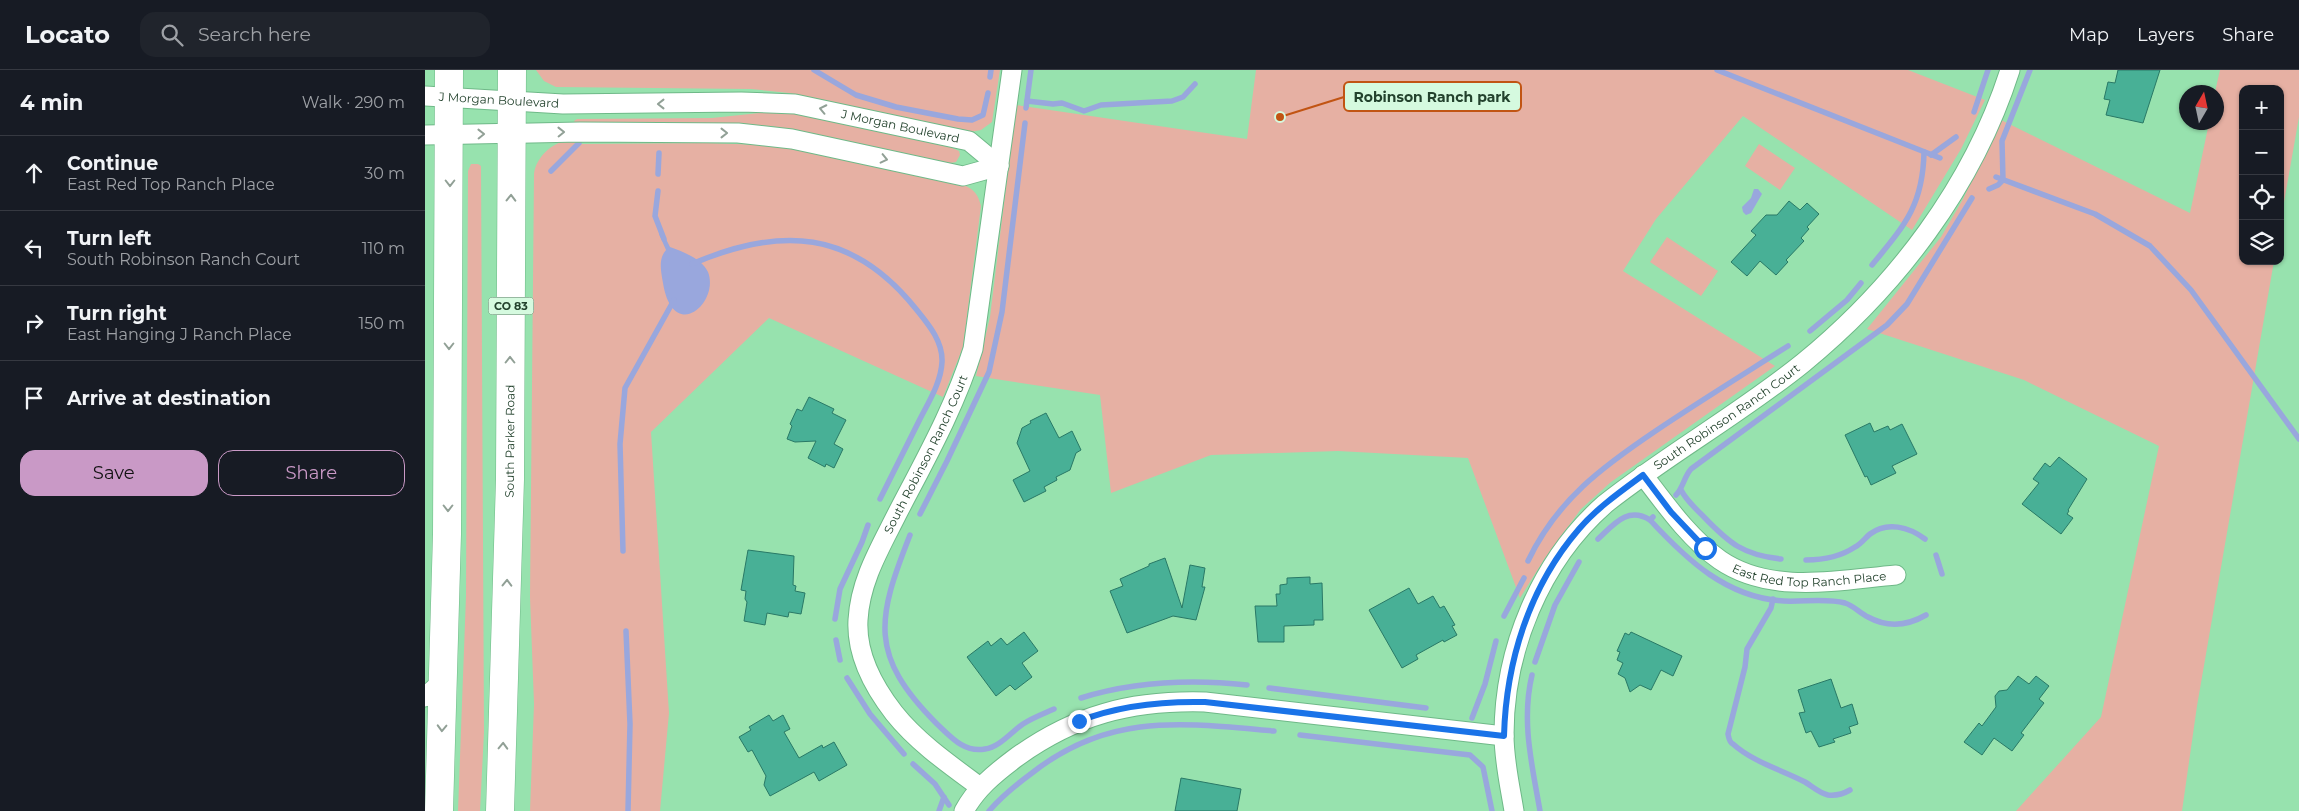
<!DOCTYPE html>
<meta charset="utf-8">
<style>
:root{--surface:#171b24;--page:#20242c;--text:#f1f3f6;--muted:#9ea1a6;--line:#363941;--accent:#c999c6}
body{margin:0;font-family:Montserrat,sans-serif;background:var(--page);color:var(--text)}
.controls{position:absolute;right:15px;top:15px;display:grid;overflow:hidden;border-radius:10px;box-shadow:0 1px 4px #0004}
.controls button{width:45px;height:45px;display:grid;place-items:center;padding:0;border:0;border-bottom:1px solid var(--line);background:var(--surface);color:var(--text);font:25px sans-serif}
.compass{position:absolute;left:1754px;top:15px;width:45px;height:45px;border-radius:50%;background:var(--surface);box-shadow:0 1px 4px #0004;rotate:9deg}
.stop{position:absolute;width:15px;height:15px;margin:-11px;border:4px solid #1a73e8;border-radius:50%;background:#fff}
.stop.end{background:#1a73e8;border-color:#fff;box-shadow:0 1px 5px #0008}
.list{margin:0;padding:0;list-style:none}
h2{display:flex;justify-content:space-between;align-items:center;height:65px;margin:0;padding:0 20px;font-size:21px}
h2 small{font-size:16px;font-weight:400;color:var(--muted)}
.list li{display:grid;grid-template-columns:32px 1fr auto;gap:15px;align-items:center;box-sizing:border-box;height:75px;padding:0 20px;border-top:1px solid var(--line)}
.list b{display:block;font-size:19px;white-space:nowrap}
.list p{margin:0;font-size:16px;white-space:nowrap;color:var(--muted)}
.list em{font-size:16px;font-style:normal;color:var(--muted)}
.actions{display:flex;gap:10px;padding:15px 20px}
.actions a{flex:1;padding:11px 0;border:1px solid var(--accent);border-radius:15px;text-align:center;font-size:18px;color:var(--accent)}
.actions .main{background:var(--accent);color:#111}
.icon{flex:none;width:28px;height:28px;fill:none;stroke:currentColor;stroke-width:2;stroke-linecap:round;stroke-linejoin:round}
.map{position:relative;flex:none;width:1874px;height:741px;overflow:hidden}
header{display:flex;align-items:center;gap:30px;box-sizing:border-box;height:70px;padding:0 25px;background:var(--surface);border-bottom:1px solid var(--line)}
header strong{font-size:24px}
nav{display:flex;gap:28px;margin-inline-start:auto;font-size:18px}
.search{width:350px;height:45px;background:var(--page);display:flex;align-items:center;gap:12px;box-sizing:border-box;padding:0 18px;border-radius:15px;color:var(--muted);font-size:19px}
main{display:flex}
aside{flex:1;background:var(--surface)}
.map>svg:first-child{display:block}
</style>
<header>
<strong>Locato</strong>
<div class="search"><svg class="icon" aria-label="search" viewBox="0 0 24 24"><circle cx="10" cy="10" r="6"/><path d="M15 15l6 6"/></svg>Search here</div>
<nav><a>Map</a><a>Layers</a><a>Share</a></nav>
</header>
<main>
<aside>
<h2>4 min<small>Walk · 290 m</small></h2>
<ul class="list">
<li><svg class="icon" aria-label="ahead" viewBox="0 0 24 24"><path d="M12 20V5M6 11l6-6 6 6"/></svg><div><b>Continue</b><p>East Red Top Ranch Place</p></div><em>30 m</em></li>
<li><svg class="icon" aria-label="left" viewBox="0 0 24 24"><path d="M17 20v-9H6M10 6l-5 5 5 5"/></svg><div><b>Turn left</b><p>South Robinson Ranch Court</p></div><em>110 m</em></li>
<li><svg class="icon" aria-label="right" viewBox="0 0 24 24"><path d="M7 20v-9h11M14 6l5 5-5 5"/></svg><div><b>Turn right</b><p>East Hanging J Ranch Place</p></div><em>150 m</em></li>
<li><svg class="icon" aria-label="arrive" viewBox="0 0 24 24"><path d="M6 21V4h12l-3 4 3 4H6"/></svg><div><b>Arrive at destination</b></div></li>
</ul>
<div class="actions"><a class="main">Save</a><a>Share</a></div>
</aside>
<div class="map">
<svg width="1874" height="741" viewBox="0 0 1874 741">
<rect width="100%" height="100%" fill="#97e2ae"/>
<!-- green -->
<g fill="#e6b0a3">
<polygon points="111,0 575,0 567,52 556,60 545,62 364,23 326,19 131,17 119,11"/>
<polygon points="831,0 1483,0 1560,30 1536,79 1487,160 1318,46 1231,149 1198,201 1350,296 1186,412 1156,439 1120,488 1095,528 1043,388 913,381 786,385 686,423 675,325 551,306 565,247 591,35 822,69"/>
<polygon points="1795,0 1874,0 1874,47 1855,155 1855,19 1818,19 1818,191 1849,191 1772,636 1757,741 1591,741 1676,647 1734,376 1599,310 1442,259 1516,167 1538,129 1576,50 1765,143 1784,53 1792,52 1790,22"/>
<polygon points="343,42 363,42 525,77 534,81 535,85 531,92 525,93 346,56 150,53 149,51 152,49 287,48"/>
<path d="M 143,70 L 157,74 L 281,73 L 339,75 L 373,80 L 539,115 C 550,120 553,125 556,136 L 538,277 L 518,327 L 344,248 L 226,362 L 244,643 L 235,741 L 105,741 L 109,634 L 105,527 L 109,104 C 111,87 127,73 143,70 Z"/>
<polygon points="1334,74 1370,98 1355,120 1320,96"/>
<polygon points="46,94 53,94 56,96 59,662 55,741 33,741 41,526 43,101"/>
<polygon points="1242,167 1293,201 1276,226 1225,192"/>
</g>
<!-- water -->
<g fill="#99a7dd">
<polygon points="1329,119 1333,119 1337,124 1326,143 1321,145 1318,142 1317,137 1326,128"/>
<path d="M 238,163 L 245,177 C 257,181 277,189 283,202 C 295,233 248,274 238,213 C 236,201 233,189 241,180 L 234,164 Z"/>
</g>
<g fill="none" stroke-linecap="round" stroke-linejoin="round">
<!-- stream -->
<g stroke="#99a7dd" stroke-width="5.5">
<polyline points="389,0 431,25 471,37 533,49 547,50 558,45 563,23"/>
<polyline points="1292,0 1515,88"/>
<polyline points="565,7 566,0"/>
<polyline points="602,31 628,34 637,33 659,41 676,35 747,31 758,27 770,14"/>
<polyline points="601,38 606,0"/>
<polyline points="1549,42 1563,0"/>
<polyline points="1506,85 1531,67"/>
<polyline points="126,101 154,73"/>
<polyline points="233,104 234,83"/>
<polyline points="1571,107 1670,144 1725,176 1766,220 1874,369"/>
<polyline points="1564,119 1573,115 1578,110 1577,71 1605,0"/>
<polyline points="233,121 230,146 239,169"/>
<path d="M 267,194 C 355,156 427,159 491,239 C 503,254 518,271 517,292 C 516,313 503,333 494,351 C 481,377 468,403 455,429"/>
<path d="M 1447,195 C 1480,155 1498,135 1499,82"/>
<polyline points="1385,261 1422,230 1436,213"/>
<path d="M 1256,420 C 1261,430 1271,439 1279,447 C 1304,473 1318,485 1356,489"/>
<path d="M 1251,425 C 1258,418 1259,407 1266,399 L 1462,255 L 1482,234 L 1547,128"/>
<polyline points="495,444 522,391 564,302 577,242 600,53"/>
<path d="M 1225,450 C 1262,490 1302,528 1359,531 C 1379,532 1401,528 1420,533 C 1429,536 1435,543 1443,547 C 1463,558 1482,556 1501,545"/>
<path d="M 485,465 C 452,549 443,585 512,654 C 526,667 539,683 560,679 C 575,677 586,662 598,654 C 607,648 618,644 629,639"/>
<path d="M 1173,469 C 1189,454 1203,436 1225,450 L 1228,447"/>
<polyline points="198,481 195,374 200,318 249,230"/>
<polyline points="1511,485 1517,504"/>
<path d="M 1381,490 C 1400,490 1415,487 1430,477 C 1436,474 1440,468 1445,464 C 1462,451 1484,457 1500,469"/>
<path d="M 1103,491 C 1132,430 1177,397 1232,360 C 1275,331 1319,304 1363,276"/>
<path d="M 1348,529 L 1346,538 L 1322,579 L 1320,597 L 1303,664 C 1304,668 1304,672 1308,674 C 1328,692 1357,700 1380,712 C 1387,716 1394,723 1403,725 C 1411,726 1418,724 1425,720"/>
<polyline points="1079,546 1099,508"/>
<polyline points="410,549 415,519 437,472 443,455"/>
<polyline points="201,561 205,654 203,741"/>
<polyline points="411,570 415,590"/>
<polyline points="1110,592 1130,535 1154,492"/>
<path d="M 1107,605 C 1096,651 1107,695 1115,741"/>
<polyline points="422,608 445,644 479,684"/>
<polyline points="844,618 1001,638"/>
<path d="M 656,628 C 711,611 765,609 822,615"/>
<polyline points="1047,648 1060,614 1071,571"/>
<polyline points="875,665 1045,685 1058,697 1067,741"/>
<polyline points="488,694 510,714 524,735"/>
<polyline points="514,741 519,727"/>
<path d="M 564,741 C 577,726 592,714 607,703 C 684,642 757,653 849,661"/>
</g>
</g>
<!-- building -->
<g fill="#48b096" stroke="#297966">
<polygon points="1693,0 1735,0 1718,53 1681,45 1685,30 1679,29 1683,12 1690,13"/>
<polygon points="936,14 942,20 941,28 933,31 918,20"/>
<polygon points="1364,131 1375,140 1382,133 1394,144 1382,157 1384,159 1376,168 1379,171 1361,190 1363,192 1351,205 1335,191 1322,206 1306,192 1331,165 1326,161 1341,145 1352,145"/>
<polygon points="384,327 409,339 407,343 421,350 409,374 418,379 409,398 401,394 400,397 383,388 391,371 370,372 362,369 367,356 365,354 372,339 377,341"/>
<polygon points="621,343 634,368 647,361 656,380 651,383 645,400 631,407 632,410 619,417 621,421 599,432 588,410 605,401 592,373 597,358 606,353 605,351"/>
<polygon points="1445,353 1449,362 1463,356 1465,360 1477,354 1492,384 1467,396 1471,403 1446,415 1442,406 1440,407 1420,365"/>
<polygon points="1634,387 1662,409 1643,440 1644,441 1642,444 1648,448 1636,464 1597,434 1614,413 1608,409 1620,393 1625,397"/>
<polygon points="323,480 369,486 368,515 371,516 370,521 380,523 376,544 364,542 363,547 342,543 340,555 319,551 322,532 320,529 321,521 316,520"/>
<polygon points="740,488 757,538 765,495 780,498 777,517 780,517 771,550 748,546 702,563 685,521 698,516 695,509 724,496 724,494"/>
<polygon points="885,507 885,514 897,513 898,550 889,550 889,555 859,556 859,572 833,572 830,536 852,536 851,524 855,524 855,515 862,514 862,508"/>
<polygon points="984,518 993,534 1008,526 1015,538 1019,536 1030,555 1027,556 1032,565 1019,572 1018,570 991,585 993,589 977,598 944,540"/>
<polygon points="599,562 613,581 597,593 607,607 590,620 585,615 571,626 542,587 563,571 566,576 576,568 582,575"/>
<polygon points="1206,562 1257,586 1248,606 1236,600 1226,620 1215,615 1205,622 1200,608 1193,604 1198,593 1192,590 1195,582 1192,581 1200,563 1204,565"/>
<polygon points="1593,606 1604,614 1611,606 1624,616 1614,629 1619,633 1596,663 1599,665 1587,681 1569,668 1557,685 1539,672 1554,653 1557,656 1571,637 1570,626 1574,621 1582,620"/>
<polygon points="1406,609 1416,638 1427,634 1433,654 1424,657 1426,663 1408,669 1410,672 1394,677 1386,661 1381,663 1374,643 1380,642 1373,620"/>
<polygon points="344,645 348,651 358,645 365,659 359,662 374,688 397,675 398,678 409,672 422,695 394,711 389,702 345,726 339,715 341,706 327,680 323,682 314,667 326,660 324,657"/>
<polygon points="756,708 816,719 812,741 750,741"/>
</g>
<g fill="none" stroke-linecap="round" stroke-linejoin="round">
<!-- minor casing -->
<g stroke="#6fb988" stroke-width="21">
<g id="minor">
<path id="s1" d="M 0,26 L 138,34 L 316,32 L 370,34 L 544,71 L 574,96"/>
<polyline points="0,65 155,62 313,63 367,69 538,106 574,96"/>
<path id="s2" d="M 1218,405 C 1241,435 1264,468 1295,490 C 1346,525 1414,510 1471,505"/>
<polyline points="0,627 19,610"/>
<path id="s3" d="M 555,717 C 525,695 492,672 469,643 C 448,616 431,585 433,550 C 435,511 455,478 472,444 C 500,390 530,337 548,279 L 587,0"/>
<path d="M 539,741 C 551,719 569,704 589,689 C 649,645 706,630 780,632 L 1079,666"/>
<path id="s4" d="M 1089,741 C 1085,716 1079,691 1079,665 C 1079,580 1115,491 1180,434 C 1243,384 1315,344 1378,293 C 1471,217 1548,116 1585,0"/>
</g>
</g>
<!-- highway casing -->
<g stroke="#6fb988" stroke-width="29">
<g id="highway">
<polyline points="14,741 22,464 24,0"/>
<path id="s5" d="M 75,741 L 85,409 L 87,0"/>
</g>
</g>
<!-- minor -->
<use href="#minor" stroke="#fff" stroke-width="19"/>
<!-- highway -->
<use href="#highway" stroke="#fff" stroke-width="28"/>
</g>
<!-- one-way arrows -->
<defs><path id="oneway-chevron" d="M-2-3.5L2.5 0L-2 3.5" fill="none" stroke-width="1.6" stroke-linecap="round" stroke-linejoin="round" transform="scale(1.25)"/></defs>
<g stroke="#91a096">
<use href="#oneway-chevron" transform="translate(236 34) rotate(180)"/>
<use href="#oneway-chevron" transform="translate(398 39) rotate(-168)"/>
<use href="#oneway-chevron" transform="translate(136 62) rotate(-1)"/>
<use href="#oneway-chevron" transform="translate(299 63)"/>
<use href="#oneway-chevron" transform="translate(56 64) rotate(-1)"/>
<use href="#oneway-chevron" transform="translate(459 89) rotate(13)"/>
<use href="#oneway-chevron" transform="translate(25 113) rotate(90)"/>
<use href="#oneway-chevron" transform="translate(86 128) rotate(-89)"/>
<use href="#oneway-chevron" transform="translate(24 276) rotate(90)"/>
<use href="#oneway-chevron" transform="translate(85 290) rotate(-90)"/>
<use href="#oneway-chevron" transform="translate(23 438) rotate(90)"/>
<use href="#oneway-chevron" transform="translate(82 513) rotate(-89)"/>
<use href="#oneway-chevron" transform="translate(17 658) rotate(92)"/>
<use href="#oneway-chevron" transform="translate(78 676) rotate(-88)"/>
</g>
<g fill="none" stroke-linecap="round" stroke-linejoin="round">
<!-- route -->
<path stroke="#1a73e8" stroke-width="6" d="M 654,651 C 695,635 736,631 780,632 L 1079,666 C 1081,592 1104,517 1154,459 C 1172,438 1195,422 1218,405 L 1246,442 L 1280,478"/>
</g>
<g text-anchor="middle" stroke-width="4.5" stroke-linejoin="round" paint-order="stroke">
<!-- shield labels -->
<rect fill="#d5fadf" stroke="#587962" stroke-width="1" x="63.5" y="227.5" width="45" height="17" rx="4"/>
<g font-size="11" font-weight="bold" fill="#23422d">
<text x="86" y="240">CO 83</text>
</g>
<!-- street labels -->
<g font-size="12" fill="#23422d" stroke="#d5fadf">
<text dy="4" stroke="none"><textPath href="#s1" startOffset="74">J Morgan Boulevard</textPath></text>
<text dy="4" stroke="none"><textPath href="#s1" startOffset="478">J Morgan Boulevard</textPath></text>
<text dy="4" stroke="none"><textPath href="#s4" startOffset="486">South Robinson Ranch Court</textPath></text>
<text dy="4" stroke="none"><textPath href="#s5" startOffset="370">South Parker Road</textPath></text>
<text dy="4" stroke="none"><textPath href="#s3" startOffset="396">South Robinson Ranch Court</textPath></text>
<text dy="4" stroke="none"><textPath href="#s2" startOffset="208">East Red Top Ranch Place</textPath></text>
</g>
</g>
<!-- callouts -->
<path fill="none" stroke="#c15413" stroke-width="2" d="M855 47L919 27"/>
<circle fill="#c15413" stroke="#d5fadf" stroke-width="2" cx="855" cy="47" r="5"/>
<rect fill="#d5fadf" stroke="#c15413" stroke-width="2" x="919" y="12" width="177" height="29" rx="5"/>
<g font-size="14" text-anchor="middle" font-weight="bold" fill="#23422d">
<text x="1007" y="32">Robinson Ranch park</text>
</g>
</svg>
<div class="controls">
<button>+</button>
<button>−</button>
<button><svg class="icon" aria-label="locate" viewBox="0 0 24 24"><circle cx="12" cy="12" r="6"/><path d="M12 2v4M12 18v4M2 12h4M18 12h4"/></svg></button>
<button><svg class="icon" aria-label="layers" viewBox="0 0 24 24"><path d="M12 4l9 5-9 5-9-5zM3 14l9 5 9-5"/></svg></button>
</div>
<svg class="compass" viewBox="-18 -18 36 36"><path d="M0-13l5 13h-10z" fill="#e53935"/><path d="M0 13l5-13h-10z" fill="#9ea1a6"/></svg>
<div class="stop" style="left:1280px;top:478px"></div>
<div class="stop end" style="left:654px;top:651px"></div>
</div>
</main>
